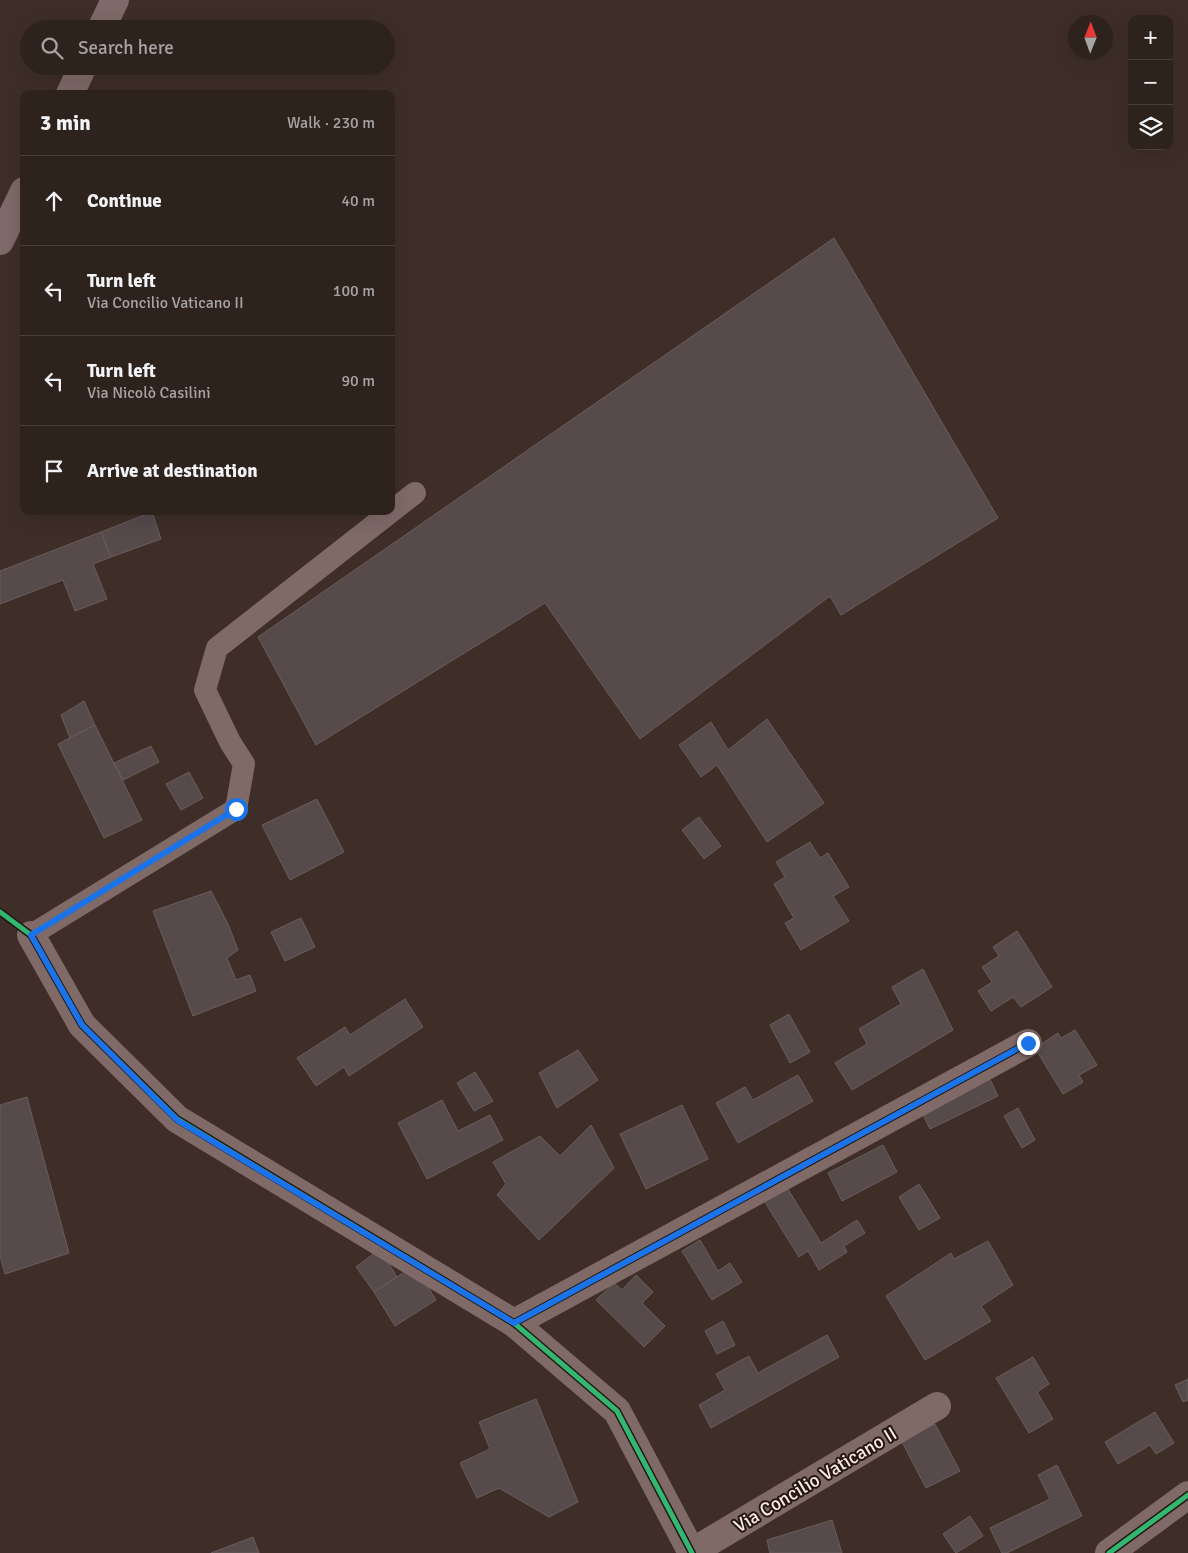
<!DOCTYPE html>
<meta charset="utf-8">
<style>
:root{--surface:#2e221d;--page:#362a26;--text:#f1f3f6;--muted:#a7a4a4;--line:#493f3b}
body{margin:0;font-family:Signika,sans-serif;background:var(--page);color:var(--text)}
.controls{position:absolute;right:15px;top:15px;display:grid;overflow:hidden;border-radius:10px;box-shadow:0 5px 20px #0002}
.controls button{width:45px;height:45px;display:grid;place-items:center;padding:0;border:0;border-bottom:1px solid var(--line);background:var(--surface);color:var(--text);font:25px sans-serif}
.compass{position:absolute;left:1068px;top:15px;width:45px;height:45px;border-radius:50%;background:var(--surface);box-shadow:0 5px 20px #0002;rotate:1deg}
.stop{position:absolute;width:15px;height:15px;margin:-11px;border:4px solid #1a73e8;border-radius:50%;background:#fff}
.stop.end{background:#1a73e8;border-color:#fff;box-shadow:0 1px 5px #0008}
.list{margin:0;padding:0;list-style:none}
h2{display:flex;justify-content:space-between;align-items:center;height:65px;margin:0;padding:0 20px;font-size:21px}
h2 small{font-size:16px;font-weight:400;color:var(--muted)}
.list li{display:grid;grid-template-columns:32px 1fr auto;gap:15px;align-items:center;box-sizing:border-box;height:90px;padding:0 20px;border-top:1px solid var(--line)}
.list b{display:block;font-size:19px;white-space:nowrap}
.list p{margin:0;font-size:16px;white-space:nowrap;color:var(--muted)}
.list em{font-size:16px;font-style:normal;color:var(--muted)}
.icon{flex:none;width:28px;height:28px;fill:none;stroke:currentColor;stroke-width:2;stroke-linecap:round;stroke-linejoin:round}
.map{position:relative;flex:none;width:1188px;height:1553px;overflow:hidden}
.search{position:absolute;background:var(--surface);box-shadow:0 5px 20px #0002;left:20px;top:20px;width:375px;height:55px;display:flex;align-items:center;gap:12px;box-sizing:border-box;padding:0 18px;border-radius:28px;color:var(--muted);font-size:19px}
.panel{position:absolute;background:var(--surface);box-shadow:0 5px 20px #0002;left:20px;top:90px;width:375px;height:425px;border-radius:10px}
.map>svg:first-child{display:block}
</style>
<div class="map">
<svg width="1188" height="1553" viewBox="0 0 1188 1553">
<rect width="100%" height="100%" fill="#3e2e27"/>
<!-- building -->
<g fill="#564a4b" stroke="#6a5d5f">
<polygon points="834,238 998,518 841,615 830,596 640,739 545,603 316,745 258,637"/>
<polygon points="152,512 161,539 111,557 101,532"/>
<polygon points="101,532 111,557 93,564 107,599 75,611 63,580 0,604 0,571"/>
<polygon points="84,701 95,725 70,738 61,715"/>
<polygon points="767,719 824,803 767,842 717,765 701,777 679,745 711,722 728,750"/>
<polygon points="95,725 142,820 104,838 58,744"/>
<polygon points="151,746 159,762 123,780 114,763"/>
<polygon points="189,772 203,798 181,810 166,784"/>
<polygon points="317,799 344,852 290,880 262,825"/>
<polygon points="699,817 721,846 704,859 682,830"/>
<polygon points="810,842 820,858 828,853 849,887 833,896 849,921 801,950 785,923 794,918 774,884 785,877 776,862"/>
<polygon points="211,891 228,924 238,950 227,958 236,980 250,975 256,991 193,1016 153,911"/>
<polygon points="301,918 315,947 285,961 271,932"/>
<polygon points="1017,931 1052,987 1021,1007 1013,997 991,1011 978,991 992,982 982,967 999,956 993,947"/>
<polygon points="923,969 953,1030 852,1090 835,1063 867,1044 859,1029 901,1004 892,987"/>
<polygon points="405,999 423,1027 349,1076 344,1067 316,1086 297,1058 345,1027 350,1035"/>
<polygon points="789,1014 810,1052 790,1063 770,1025"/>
<polygon points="1075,1030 1097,1065 1079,1075 1083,1082 1063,1094 1035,1048 1058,1033 1061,1038"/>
<polygon points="578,1050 598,1080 557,1108 539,1073"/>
<polygon points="475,1072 493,1101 474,1111 457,1083"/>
<polygon points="987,1073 998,1096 930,1129 919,1107"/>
<polygon points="798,1075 813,1101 738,1143 716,1103 745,1087 753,1100"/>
<polygon points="27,1097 69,1253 5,1274 0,1256 0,1105"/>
<polygon points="442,1100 458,1131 490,1115 503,1140 427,1179 398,1123"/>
<polygon points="682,1105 708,1159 646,1189 620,1134"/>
<polygon points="1018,1108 1035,1140 1022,1148 1004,1116"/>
<polygon points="591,1125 614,1168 539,1240 497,1195 506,1184 493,1162 540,1136 560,1156"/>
<polygon points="883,1145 897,1172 842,1201 828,1173"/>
<polygon points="919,1184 940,1218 919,1230 899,1197"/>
<polygon points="786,1186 821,1243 857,1220 865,1233 844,1246 847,1252 819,1270 808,1251 799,1257 763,1199"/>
<polygon points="700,1240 718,1271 730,1263 742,1282 712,1300 682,1251"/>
<polygon points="988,1241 1013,1285 981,1306 991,1321 925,1360 886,1296 951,1253 954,1259"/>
<polygon points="380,1249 397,1277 374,1292 356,1267"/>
<polygon points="415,1265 436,1300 395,1326 374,1292"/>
<polygon points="636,1275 653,1292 642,1303 665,1326 644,1347 596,1300 614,1283 622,1290"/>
<polygon points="723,1321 735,1345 717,1354 705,1331"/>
<polygon points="827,1335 839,1357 711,1428 699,1405 725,1390 716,1374 749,1356 758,1373"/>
<polygon points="1033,1357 1049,1384 1037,1392 1053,1419 1029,1433 996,1378"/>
<polygon points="1188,1379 1188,1400 1183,1402 1175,1385"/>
<polygon points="536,1399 578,1502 549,1517 499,1488 477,1498 460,1463 490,1449 479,1422"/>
<polygon points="1155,1412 1174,1443 1156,1454 1150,1445 1118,1464 1105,1442"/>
<polygon points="935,1424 960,1471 926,1488 902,1442"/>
<polygon points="1057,1465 1082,1516 1007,1553 1002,1553 990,1528 1050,1499 1038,1475"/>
<polygon points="970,1516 983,1536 956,1553 943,1534"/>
<polygon points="832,1520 842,1553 770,1553 767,1540"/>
<polygon points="253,1537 259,1553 211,1553"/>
</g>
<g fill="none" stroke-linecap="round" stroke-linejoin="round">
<!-- service -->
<polyline stroke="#7f6a68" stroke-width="22" points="31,935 236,809 244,764 230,742 205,690 217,648 415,493"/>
<!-- minor -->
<g stroke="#7f6a68" stroke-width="28">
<polyline points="31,935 82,1025 177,1119 514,1323 617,1411 692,1553"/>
<polyline points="514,1323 1028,1043"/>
<polyline points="692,1552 937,1406"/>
<polyline points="1109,1553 1188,1495"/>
</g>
<!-- primary -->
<g stroke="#7e6a68" stroke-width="28">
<polyline points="101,29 115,0"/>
<polyline points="70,94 83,66"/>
<polyline points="0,241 24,191"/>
</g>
<!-- cycleway casing -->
<g stroke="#241611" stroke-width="8">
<g id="cycleway">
<polyline points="0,912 31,935 82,1025 177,1119 514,1323 617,1411 692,1553"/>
<polyline points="514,1323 1028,1043"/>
<polyline points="1109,1553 1188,1495"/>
</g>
</g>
<!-- cycleway -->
<use href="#cycleway" stroke="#33b770" stroke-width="5"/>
</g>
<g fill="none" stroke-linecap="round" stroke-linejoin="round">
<!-- route -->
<polyline stroke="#1a73e8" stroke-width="6" points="236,809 31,935 82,1025 177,1120 514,1323 1028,1043"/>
</g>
<g text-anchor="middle" stroke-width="4" stroke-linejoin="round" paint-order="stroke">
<!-- street labels -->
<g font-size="19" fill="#fcece6" stroke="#241611">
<text transform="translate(815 1479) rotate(-31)" y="7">Via Concilio Vaticano II</text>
</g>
</g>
</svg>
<div class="controls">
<button>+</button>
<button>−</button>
<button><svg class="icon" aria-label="layers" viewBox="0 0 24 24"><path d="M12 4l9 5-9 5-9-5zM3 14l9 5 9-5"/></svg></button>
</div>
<svg class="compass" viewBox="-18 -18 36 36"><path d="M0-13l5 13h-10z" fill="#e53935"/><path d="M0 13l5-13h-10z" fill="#a7a4a4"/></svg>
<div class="stop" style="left:236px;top:809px"></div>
<div class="stop end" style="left:1028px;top:1043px"></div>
<div class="search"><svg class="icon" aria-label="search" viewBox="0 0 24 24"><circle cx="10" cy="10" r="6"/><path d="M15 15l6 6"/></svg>Search here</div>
<section class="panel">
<h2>3 min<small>Walk · 230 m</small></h2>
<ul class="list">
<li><svg class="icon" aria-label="ahead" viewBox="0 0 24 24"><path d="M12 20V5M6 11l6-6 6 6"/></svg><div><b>Continue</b></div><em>40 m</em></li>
<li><svg class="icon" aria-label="left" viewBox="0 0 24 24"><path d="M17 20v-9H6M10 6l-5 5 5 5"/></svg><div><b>Turn left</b><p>Via Concilio Vaticano II</p></div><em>100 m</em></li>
<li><svg class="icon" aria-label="left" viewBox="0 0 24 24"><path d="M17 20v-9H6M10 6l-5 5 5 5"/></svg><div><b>Turn left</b><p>Via Nicolò Casilini</p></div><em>90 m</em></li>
<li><svg class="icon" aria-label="arrive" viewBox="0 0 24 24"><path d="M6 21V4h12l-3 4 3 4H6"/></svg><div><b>Arrive at destination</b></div></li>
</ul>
</section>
</div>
